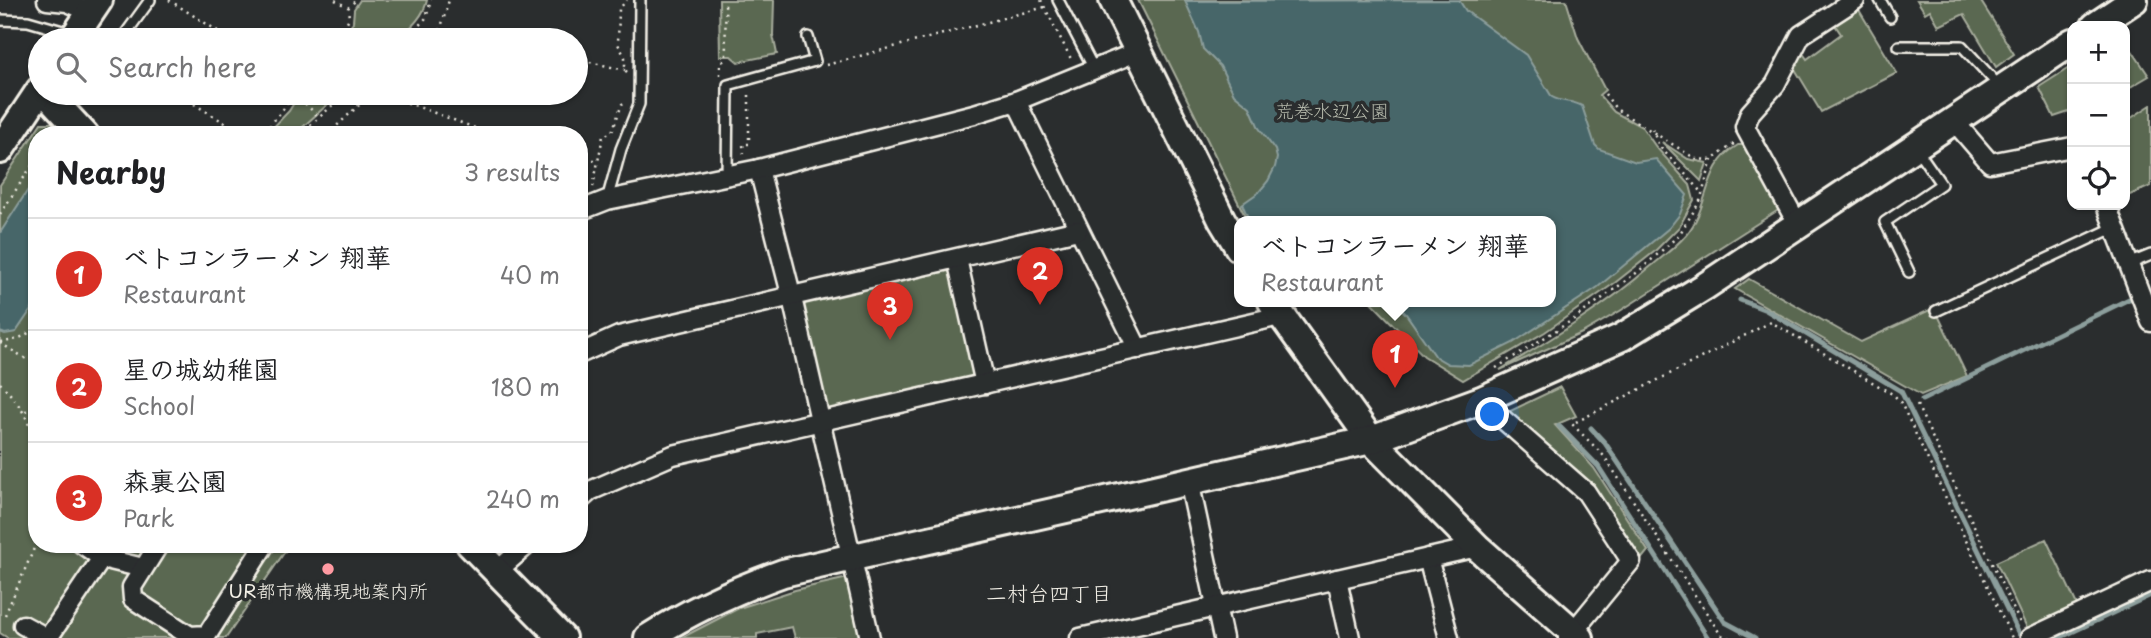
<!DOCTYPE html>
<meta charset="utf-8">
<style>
:root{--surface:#fff;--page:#f6f6f6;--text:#202124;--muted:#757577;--line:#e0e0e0;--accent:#d93025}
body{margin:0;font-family:"Playpen Sans","Klee One",sans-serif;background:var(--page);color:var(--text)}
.controls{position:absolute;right:21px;top:21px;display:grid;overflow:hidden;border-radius:14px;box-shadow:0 2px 5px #0004}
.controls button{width:63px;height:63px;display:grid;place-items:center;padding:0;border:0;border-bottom:2px solid var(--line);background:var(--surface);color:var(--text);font:35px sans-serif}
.you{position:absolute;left:1493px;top:415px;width:24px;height:24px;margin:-18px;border:5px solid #fff;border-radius:50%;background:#1a73e8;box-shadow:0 0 0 10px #1a73e833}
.badge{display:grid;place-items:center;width:46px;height:46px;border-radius:50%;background:var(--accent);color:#fff;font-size:23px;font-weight:700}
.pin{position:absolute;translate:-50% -58px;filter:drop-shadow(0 2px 4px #0008)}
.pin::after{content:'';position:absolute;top:37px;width:24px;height:21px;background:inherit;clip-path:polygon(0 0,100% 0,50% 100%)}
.popup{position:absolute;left:1234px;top:216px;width:322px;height:91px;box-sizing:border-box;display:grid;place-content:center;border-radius:14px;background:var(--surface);filter:drop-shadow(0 2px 5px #0005);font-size:23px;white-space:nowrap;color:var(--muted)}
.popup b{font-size:26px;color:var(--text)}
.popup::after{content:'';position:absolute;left:50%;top:100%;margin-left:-14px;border:14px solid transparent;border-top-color:var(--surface)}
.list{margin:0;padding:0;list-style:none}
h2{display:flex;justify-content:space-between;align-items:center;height:91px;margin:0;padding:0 28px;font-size:30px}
h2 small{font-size:23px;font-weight:400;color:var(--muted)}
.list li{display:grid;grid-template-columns:46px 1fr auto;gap:21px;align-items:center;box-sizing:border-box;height:112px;padding:0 28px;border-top:2px solid var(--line)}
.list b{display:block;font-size:26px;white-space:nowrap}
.list p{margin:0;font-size:23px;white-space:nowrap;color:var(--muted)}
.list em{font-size:23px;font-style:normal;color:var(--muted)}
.icon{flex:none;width:38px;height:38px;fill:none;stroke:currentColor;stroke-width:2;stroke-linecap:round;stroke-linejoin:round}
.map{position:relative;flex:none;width:2151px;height:638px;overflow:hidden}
.search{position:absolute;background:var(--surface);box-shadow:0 2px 5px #0004;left:28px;top:28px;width:560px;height:77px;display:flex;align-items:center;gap:18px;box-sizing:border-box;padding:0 24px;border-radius:38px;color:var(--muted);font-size:26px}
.panel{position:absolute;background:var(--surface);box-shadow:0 2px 5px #0004;left:28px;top:126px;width:560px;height:427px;border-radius:28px}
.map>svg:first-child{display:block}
</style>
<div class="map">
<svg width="2151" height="638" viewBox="0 0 2151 638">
<rect width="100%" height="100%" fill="#2a2d2e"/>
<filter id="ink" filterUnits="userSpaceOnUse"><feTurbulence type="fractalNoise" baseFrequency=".0143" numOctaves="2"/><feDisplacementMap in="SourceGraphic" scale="14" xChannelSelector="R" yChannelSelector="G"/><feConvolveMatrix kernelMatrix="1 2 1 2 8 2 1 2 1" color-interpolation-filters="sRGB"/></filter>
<g filter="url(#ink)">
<!-- green -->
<g fill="#5a6851" stroke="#a7ac9c" stroke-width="2">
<path d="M 360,0 L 427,0 C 424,17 409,29 397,40 L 343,40 L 353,22 L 354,9 Z"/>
<polygon points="719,0 774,0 773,35 777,54 738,62 731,56 720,56"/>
<polygon points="1138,0 1566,0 1578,38 1605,90 1599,95 1614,112 1642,127 1656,147 1690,185 1694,200 1679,227 1654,252 1616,282 1545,332 1463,380 1424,356 1371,302 1551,302 1551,222 1248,222"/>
<polygon points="1917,0 1980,0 2014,54 1996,67 1964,14 1939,26 1930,10 1925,13"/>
<polygon points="1856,5 1897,73 1821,112 1793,66 1799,48 1807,59 1841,34 1831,19"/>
<polygon points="2125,40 2149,76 2125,90"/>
<polygon points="2072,66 2072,111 2054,117 2039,87"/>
<polygon points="300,93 340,93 294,135 266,135 289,111"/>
<polygon points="2151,105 2151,186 2125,197 2125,122"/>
<polygon points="41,123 55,123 67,135 37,135 37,544 290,544 226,638 8,638 0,633 0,185"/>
<polygon points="1662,142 1688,159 1707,163 1701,181"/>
<path d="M 1738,145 L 1744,145 L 1749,147 L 1780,209 L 1620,311 L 1582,333 L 1500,370 C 1553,338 1604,307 1650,267 C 1662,257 1676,247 1686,235 C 1711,206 1702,166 1738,145 Z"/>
<polygon points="948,271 955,273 978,371 972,380 833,411 823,406 802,310 806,302"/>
<polygon points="1749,279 1861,342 1932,309 1938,315 1967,376 1921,395 1735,289"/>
<polygon points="1560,387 1576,416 1555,425 1594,468 1648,551 1639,562 1504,414"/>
<polygon points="2046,539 2079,609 2028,630 1996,562"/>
<polygon points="848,578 861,638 795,638 792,627 757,634 757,638 681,638 739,608 795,590"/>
</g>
<!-- water -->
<g fill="#476669" stroke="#8c9e9c" stroke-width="2">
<path d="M 1459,0 L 1466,11 L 1526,55 L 1552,97 C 1562,103 1572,100 1582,106 L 1595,145 L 1599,149 L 1636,162 L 1656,159 L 1687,195 L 1680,214 L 1669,228 L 1598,287 L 1513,343 L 1469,365 L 1448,364 L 1436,357 L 1406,314 L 1394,302 L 1551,302 L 1551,222 L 1250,222 L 1242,204 L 1259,192 L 1268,181 L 1275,167 L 1277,158 L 1275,150 L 1259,128 L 1250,107 L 1234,94 L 1220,66 L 1203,49 L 1199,32 L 1185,1 Z"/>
<polygon points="37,176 37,301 16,332 5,334 0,332 0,233"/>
</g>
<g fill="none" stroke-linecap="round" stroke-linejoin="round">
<!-- stream -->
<g stroke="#8c9e9c" stroke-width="5">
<polyline points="1740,300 1766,310 1901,391 2019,634"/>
<polyline points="1922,400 2129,299"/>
<polyline points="1559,426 1598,466 1708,638"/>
<polyline points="1591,428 1605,443 1725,622 1755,638"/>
<polyline points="2059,638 2151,595"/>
</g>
<!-- lane casing -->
<g stroke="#f4f1e8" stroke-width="14">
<g id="lane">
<polyline points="1058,0 1094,69"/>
<polyline points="1880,0 1890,17"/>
<polyline points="0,20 28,21 73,34"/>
<polyline points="121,40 150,0"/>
<polyline points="1899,46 1962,46 2001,88"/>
<polyline points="727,176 728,85 815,61 808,37"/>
<polyline points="607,200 621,149 639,104 640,0"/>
<polyline points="2129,264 2151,255"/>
<polyline points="1909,272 1885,222 1941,184 1916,148"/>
<polyline points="1936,311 2115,227"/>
</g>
</g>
<!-- street casing -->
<g stroke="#f4f1e8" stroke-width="23">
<g id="street">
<polyline points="47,0 67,2 91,12"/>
<polyline points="1016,101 1138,349"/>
<polyline points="1954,121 1990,163 2072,147"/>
<polyline points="759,169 792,298 870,638"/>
<polyline points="2106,205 2151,322"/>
<polyline points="579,211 607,200 759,169 974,114 1016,101 1139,51"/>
<polyline points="1797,223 1745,127 1750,113 1775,85 1801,35 1855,0"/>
<polyline points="957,259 985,384"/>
<polyline points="579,354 619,336 1078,230"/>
<polyline points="1481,400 1586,492 1631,561 1568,638"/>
<polyline points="1189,481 1223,638"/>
<polyline points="579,501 590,491 673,455 1280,316"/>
<polyline points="82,544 102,558 143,568"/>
<polyline points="159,544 132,587 133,599 190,636 207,635 265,544"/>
<polyline points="1428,558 1449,638"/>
<polyline points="496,572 528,544"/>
<polyline points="1337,579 1350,638"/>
<polyline points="23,625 47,638"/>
<polyline points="48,638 102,558"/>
<polyline points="1080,638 1477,547"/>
<polyline points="2030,638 2151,581"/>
</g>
</g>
<!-- secondary casing -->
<g stroke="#f4f1e8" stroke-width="32">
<g id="secondary">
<polyline points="1113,0 1222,220 1239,248"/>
<polyline points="2095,26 2134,0"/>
<polyline points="72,40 99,0"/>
<polyline points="46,93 85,135"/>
<polyline points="0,150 40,90"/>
<polyline points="1272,302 1371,440 1477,547 1580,638"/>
<polyline points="470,544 562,638"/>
<path d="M 648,638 C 691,610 735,590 783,573 L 1371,440 L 1481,400 L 1622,337 L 1704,287 L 2072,42"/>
</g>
</g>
<!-- path -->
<g stroke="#f4f1e8" stroke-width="2.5" stroke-dasharray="2 5" stroke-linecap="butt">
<polyline points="169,0 232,40"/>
<polyline points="335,0 347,7"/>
<polyline points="1041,0 1071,59"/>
<polyline points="442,32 483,40"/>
<polyline points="337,40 349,18 348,8 356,0"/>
<polyline points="405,40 426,18 431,0"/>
<polyline points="430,40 440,31 449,0"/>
<polyline points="576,59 625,70"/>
<polyline points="826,65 1045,7"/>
<polyline points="627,72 625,70 625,57 618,44 619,9 627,0"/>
<polyline points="720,75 720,66 726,57 725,0"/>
<polyline points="176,93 245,135"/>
<polyline points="381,93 494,135"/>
<polyline points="295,94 318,116"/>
<polyline points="1605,94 1616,109 1696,159 1712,160 1735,143"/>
<polyline points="1652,129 1659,146 1702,192"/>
<polyline points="259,135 268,128 296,93"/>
<polyline points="300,135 346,93"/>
<polyline points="327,135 372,93"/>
<polyline points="744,154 743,144 749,144 749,93"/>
<polyline points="579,160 598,160"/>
<polyline points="593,187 603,136 612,132 622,104 624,103"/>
<polyline points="0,214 37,158"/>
<path d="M 0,342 C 16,341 25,337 37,326"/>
<polyline points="0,343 28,360 37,357"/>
<polyline points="1496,368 1574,319 1639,271 1679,235 1700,201 1712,160"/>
<path d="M 0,383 C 37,421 32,436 37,486"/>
<polyline points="1917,405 2021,625"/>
<polyline points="25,411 37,409"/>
<polyline points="5,615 33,551 37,537"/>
<polyline points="1730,638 1721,635 1604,456 1572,424 1771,322 1894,395 1901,403 2012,638"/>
</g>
<!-- lane -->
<use href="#lane" stroke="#2a2d2e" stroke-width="9"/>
<!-- street -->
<use href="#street" stroke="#2a2d2e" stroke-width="18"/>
<!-- secondary -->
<use href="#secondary" stroke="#2a2d2e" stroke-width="26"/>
</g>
</g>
<!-- markers -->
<circle fill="#ff9aa2" stroke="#2a2d2e" stroke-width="2.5" cx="328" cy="569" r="7"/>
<g text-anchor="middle" stroke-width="7" stroke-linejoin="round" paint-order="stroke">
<!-- park labels -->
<g font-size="19" fill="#b6baac" stroke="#2a2d2e">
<text x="1332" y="118">荒巻水辺公園</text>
</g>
<!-- poi labels -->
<g font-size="19" fill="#f4f1e8" stroke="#2a2d2e">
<text x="328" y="598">UR都市機構現地案内所</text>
</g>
<!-- neighbourhood labels -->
<g font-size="21" fill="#f4f1e8" stroke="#2a2d2e">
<text x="1049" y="601">二村台四丁目</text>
</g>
</g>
</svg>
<div class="controls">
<button>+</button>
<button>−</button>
<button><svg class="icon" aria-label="locate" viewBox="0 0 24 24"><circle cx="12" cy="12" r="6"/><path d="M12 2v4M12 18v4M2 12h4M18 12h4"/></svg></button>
</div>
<div class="you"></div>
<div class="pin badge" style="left:1395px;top:388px">1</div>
<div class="popup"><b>ベトコンラーメン 翔華</b>Restaurant</div>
<div class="pin badge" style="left:1040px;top:305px">2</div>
<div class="pin badge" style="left:890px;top:340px">3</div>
<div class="search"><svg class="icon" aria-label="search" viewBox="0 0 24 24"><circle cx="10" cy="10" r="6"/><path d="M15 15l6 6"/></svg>Search here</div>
<section class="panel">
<h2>Nearby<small>3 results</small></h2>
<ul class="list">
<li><span class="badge">1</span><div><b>ベトコンラーメン 翔華</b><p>Restaurant</p></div><em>40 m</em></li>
<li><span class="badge">2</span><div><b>星の城幼稚園</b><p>School</p></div><em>180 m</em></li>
<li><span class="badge">3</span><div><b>森裏公園</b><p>Park</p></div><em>240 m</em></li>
</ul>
</section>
</div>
